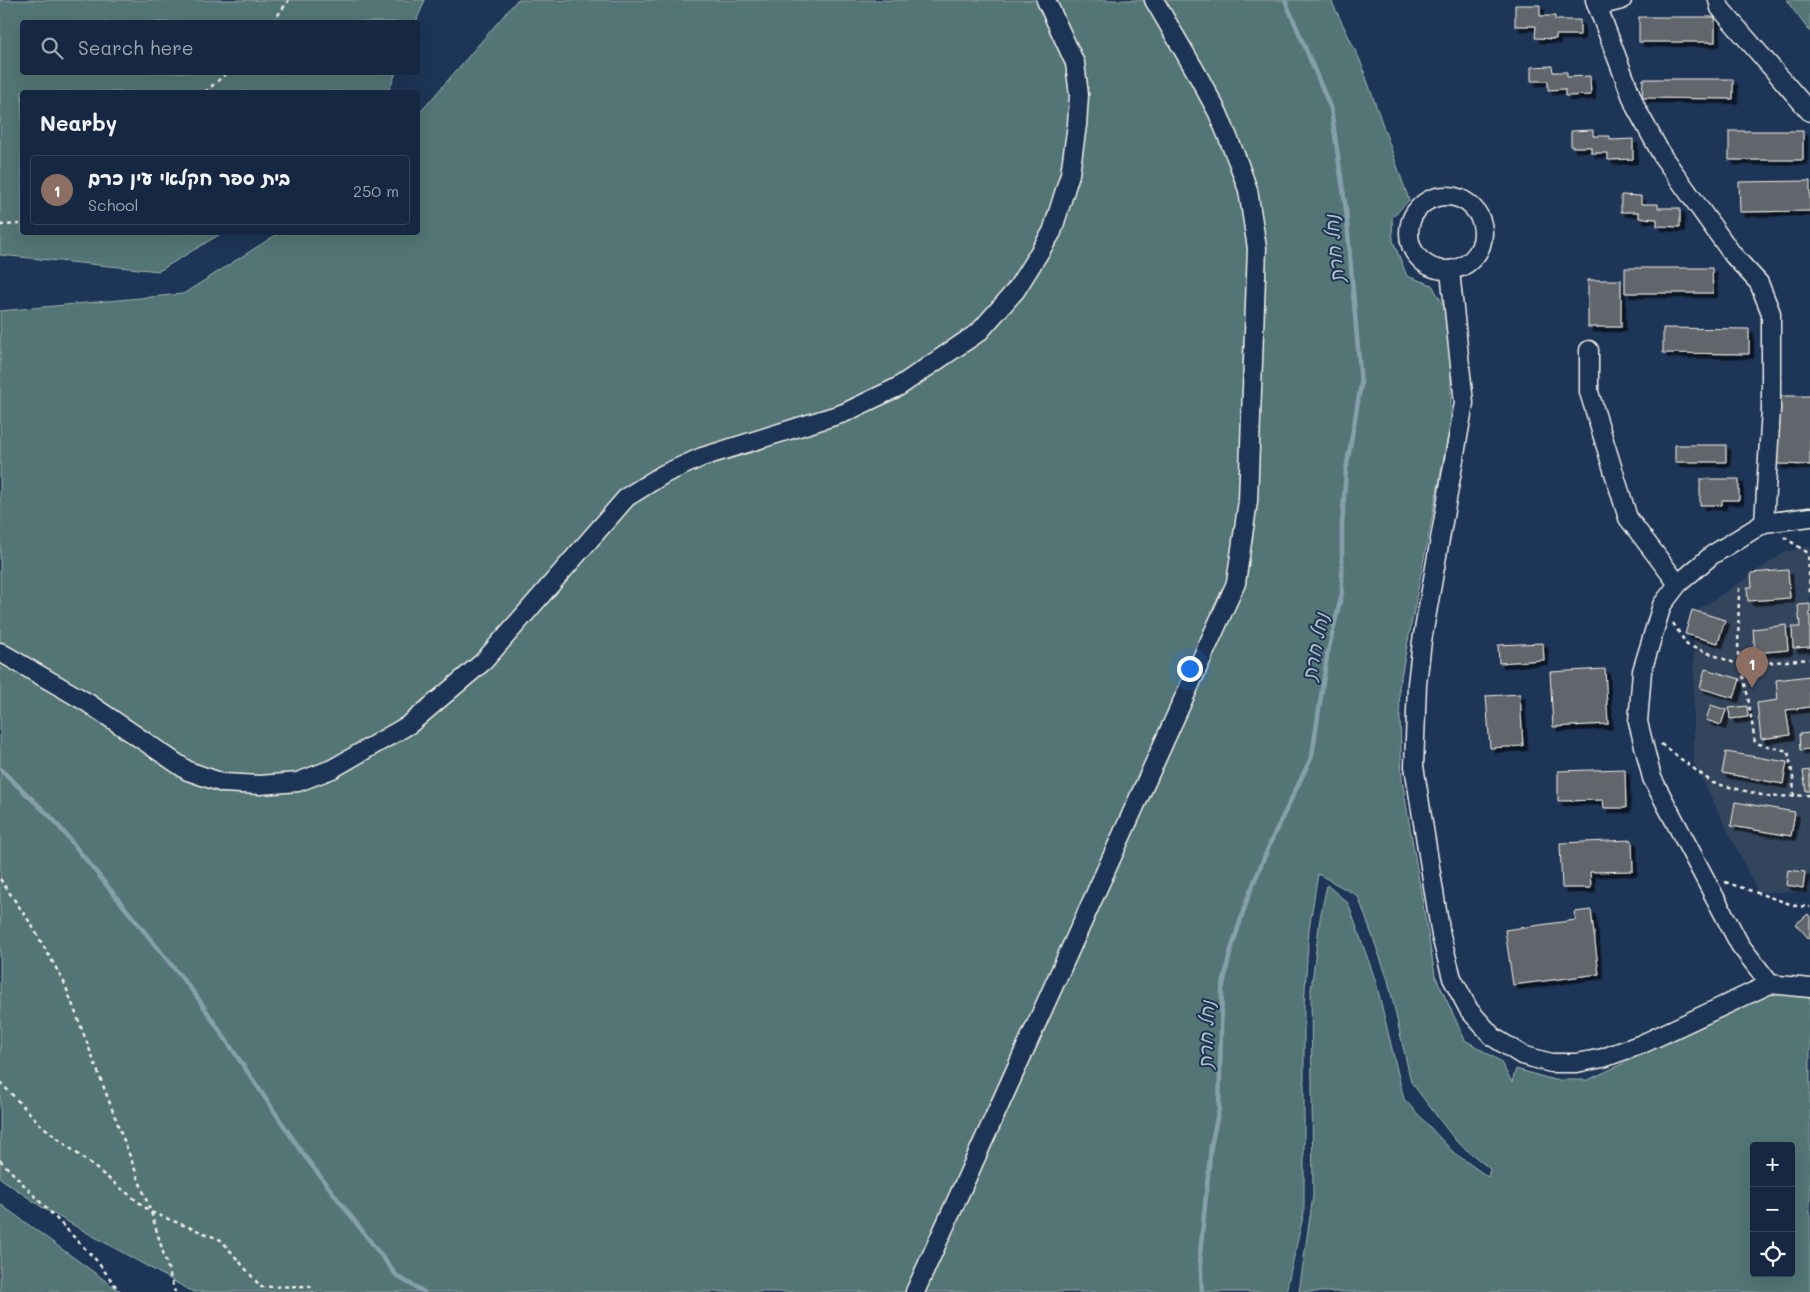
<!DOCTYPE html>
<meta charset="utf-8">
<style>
:root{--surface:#162841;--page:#1f3048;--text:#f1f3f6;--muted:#9ea6b1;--line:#35445a;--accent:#1a73e8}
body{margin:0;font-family:Mali,"Playpen Sans Hebrew",sans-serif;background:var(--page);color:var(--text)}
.controls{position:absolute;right:15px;bottom:15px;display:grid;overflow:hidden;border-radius:5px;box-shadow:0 5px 20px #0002}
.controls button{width:45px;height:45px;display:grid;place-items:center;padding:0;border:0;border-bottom:1px solid var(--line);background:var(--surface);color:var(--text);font:25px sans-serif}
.you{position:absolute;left:1189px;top:668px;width:18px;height:18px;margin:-12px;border:4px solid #fff;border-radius:50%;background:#1a73e8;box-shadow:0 0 0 8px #1a73e833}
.badge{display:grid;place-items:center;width:32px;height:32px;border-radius:50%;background:var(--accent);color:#fff;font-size:16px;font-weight:700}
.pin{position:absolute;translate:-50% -41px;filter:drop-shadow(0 1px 2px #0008)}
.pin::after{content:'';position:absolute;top:26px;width:18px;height:15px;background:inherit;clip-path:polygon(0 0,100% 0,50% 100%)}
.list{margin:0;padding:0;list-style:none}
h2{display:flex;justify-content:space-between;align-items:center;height:65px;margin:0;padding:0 20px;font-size:21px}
h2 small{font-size:16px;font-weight:400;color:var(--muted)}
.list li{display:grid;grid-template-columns:32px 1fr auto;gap:15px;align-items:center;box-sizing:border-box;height:70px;margin:0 10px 10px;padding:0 10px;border:1px solid var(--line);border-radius:5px}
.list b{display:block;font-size:19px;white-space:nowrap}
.list p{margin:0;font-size:16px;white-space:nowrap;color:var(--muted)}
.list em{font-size:16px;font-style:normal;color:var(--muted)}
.icon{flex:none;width:28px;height:28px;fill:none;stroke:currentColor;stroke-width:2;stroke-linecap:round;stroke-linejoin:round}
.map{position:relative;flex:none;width:1810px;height:1292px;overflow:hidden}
.search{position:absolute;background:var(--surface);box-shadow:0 5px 20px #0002;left:20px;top:20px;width:400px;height:55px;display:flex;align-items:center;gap:12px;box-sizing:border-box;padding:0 18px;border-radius:5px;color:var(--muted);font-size:19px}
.panel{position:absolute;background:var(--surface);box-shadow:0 5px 20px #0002;left:20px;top:90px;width:400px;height:145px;border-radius:5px}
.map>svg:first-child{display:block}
</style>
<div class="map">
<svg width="1810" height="1292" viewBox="0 0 1810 1292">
<defs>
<filter id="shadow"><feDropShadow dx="4.5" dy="4.5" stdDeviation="0" flood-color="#0009"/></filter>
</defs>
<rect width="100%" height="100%" fill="#1d3557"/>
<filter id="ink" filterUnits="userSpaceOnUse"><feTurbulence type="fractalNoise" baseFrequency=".02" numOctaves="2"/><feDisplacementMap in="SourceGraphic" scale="10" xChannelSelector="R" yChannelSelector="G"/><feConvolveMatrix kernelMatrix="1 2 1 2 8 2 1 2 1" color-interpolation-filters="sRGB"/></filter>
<g filter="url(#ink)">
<!-- built -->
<polygon fill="#31445d" points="1810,546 1810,892 1758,892 1694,763 1694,613 1785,552"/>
<!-- green -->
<g fill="#527474" stroke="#a3b2ae" fill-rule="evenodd">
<polygon points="0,0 425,0 416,22 22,22 22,72 396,73 388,92 22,92 22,232 222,233 159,271 0,255"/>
<path d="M 517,0 L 1331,0 L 1360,60 L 1409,200 L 1392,218 L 1393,241 L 1407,276 L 1432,285 L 1444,306 L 1451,369 L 1451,420 L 1399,687 L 1402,780 L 1435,975 L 1465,1040 L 1500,1061 L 1512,1082 L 1516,1069 L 1554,1080 L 1588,1080 L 1722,1017 L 1752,999 L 1778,989 L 1810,994 L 1810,1292 L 1299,1292 L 1313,1196 L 1311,990 L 1320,918 L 1327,885 L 1348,903 L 1376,982 L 1404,1099 L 1453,1152 L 1488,1177 L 1490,1169 L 1455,1140 L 1411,1082 L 1388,980 L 1358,896 L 1318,874 L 1309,929 L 1304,1005 L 1304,1212 L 1286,1292 L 193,1292 L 43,1208 L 0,1178 L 0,311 L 183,294 L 279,233 L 418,232 L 418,115 ZM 1754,1146 L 1791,1146 L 1791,1273 L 1754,1273 Z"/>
<polygon points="1786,0 1810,0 1810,32"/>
<polygon points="0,1204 121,1292 0,1292"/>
</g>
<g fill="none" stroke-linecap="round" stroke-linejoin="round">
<!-- stream -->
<g stroke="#869fab" stroke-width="4.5">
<polyline points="0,769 53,819 195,994 303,1154 397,1276 424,1292"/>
<polyline points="1202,1292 1200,1254 1211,1146 1219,1109 1222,990 1230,953 1248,897 1271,841 1312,756 1327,656 1342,593 1342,525 1346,470 1361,384 1346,210 1331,109 1285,0"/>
</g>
</g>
<!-- building -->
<g fill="#61666c" stroke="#f4f1e8" filter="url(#shadow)">
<polygon points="1515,5 1540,5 1540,16 1555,16 1555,20 1580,20 1580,35 1556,35 1556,39 1535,38 1536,26 1515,26"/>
<rect x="1639" y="17" width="76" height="25"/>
<polygon points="1552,66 1553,72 1567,72 1567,77 1590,76 1591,95 1565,96 1565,89 1548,90 1548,81 1531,81 1531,67"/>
<polygon points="1643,79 1733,79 1733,99 1642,98"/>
<polygon points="1593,130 1593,136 1610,136 1610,140 1633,139 1633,159 1608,160 1608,153 1591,153 1591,147 1571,147 1571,131"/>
<rect x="1729" y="131" width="74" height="29"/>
<polygon points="1810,181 1810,211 1740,212 1739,182"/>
<polygon points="1621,195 1641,196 1641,204 1658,204 1658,208 1680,208 1680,227 1657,226 1657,219 1639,218 1639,212 1621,212"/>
<polygon points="1625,268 1712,268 1713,293 1625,293"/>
<rect x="1588" y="280" width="33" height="47"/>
<polygon points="1663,328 1749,329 1749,354 1663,353"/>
<polygon points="1778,396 1810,396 1810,465 1777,464"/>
<rect x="1675" y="445" width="51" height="17"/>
<polygon points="1700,479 1739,479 1739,500 1722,500 1722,505 1700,505"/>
<polygon points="1788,570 1790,598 1748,601 1747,587 1752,587 1751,573"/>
<polygon points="1810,604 1810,647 1793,648 1792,627 1800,627 1798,605"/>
<polygon points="1692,610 1725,620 1718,643 1685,634"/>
<polygon points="1786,625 1788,650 1755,653 1753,629"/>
<polygon points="1543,643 1544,660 1499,663 1498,645"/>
<polygon points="1605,669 1608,724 1553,727 1550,672"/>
<polygon points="1705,669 1740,679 1734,698 1700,688"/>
<polygon points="1810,676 1810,707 1786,710 1790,735 1761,739 1757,703 1778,700 1776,680"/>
<polygon points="1520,694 1523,746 1490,748 1486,696"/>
<polygon points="1711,705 1726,710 1721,725 1706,720"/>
<polygon points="1747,706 1748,717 1730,719 1729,708"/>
<polygon points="1810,733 1810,749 1800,750 1799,734"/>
<polygon points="1726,752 1787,762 1783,784 1722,773"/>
<polygon points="1625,769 1626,808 1604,808 1603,800 1558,801 1558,771"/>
<polygon points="1810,770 1810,791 1806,791 1803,771"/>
<polygon points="1735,802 1795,812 1791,836 1731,826"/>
<polygon points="1632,840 1633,871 1590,872 1591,888 1562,888 1560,843"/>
<polygon points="1788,870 1805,872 1803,888 1786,885"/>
<polygon points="1591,910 1599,974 1513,985 1505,930 1576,920 1574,912"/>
<polygon points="1808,914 1810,917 1810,940 1796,924"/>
</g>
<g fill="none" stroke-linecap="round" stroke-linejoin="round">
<!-- minor casing -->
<g stroke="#f4f1e8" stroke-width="21">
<g id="minor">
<polyline points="1595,0 1636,108 1663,157 1733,255 1759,283 1771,313 1771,409 1764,523"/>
<polyline points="1718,0 1720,8 1810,112"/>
<polyline points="1597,6 1622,0"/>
<circle cx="1446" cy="233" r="37"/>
<polyline points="1450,271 1464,403 1422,641 1417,684 1414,766 1441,936 1452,978 1469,1010 1493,1037 1522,1055 1551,1063 1576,1063 1603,1058 1642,1044 1770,984 1810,988"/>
<polyline points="1589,350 1589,392 1628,518 1678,584"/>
<polyline points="0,652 88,703 188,771 223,783 260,785 298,782 332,769 410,724 484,661 627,497 664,474 702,457 844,413 898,387 979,332 1016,290 1052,232 1070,174 1077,125 1079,95 1075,63 1046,0"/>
<polyline points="1770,984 1740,945 1652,778 1638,722 1642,671 1662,605 1678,584 1712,555 1764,523 1810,517"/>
<polyline points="915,1292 1236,583 1248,501 1257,248 1248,190 1238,162 1218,113 1196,72 1154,0"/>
</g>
</g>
<!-- path -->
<g stroke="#f4f1e8" stroke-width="2.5" stroke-dasharray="4 4" stroke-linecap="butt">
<polyline points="273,22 289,0"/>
<polyline points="205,92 228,72"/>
<polyline points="0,225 22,224"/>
<polyline points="1784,537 1808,553 1810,594"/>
<polyline points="1739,588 1738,655 1748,697 1755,743 1788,751 1793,777 1794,796"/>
<polyline points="1673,623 1687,645 1740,665 1810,659"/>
<polyline points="1661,744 1713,783 1770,797 1810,795"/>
<polyline points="0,879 31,924 64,982 151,1212 175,1292"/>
<polyline points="1725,882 1796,906 1810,907"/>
<polyline points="0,1082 41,1125 151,1212 221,1240 261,1287 310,1286 313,1292"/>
<polyline points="0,1160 97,1261 120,1292"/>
</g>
<!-- minor -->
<use href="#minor" stroke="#1d3557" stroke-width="18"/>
</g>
</g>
<g text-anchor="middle" stroke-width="4" stroke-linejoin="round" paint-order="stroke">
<!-- water labels -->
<g font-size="19" font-style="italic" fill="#b4c1c5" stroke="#1d3557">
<text transform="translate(1334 249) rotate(-95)" y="7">נחל חרת</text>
<text transform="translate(1315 647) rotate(-79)" y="7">נחל חרת</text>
<text transform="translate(1206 1035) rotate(-88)" y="7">נחל חרת</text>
</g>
</g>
</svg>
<div class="controls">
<button>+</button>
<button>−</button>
<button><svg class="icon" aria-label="locate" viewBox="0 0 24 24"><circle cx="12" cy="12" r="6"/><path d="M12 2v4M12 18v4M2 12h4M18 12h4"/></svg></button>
</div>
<div class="you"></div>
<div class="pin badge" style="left:1752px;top:688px;background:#8d6e63">1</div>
<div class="search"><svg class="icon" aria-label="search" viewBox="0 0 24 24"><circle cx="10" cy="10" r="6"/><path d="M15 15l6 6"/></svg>Search here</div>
<section class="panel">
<h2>Nearby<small></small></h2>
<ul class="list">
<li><span class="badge" style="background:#8d6e63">1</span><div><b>בית ספר חקלאי עין כרם</b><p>School</p></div><em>250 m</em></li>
</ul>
</section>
</div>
